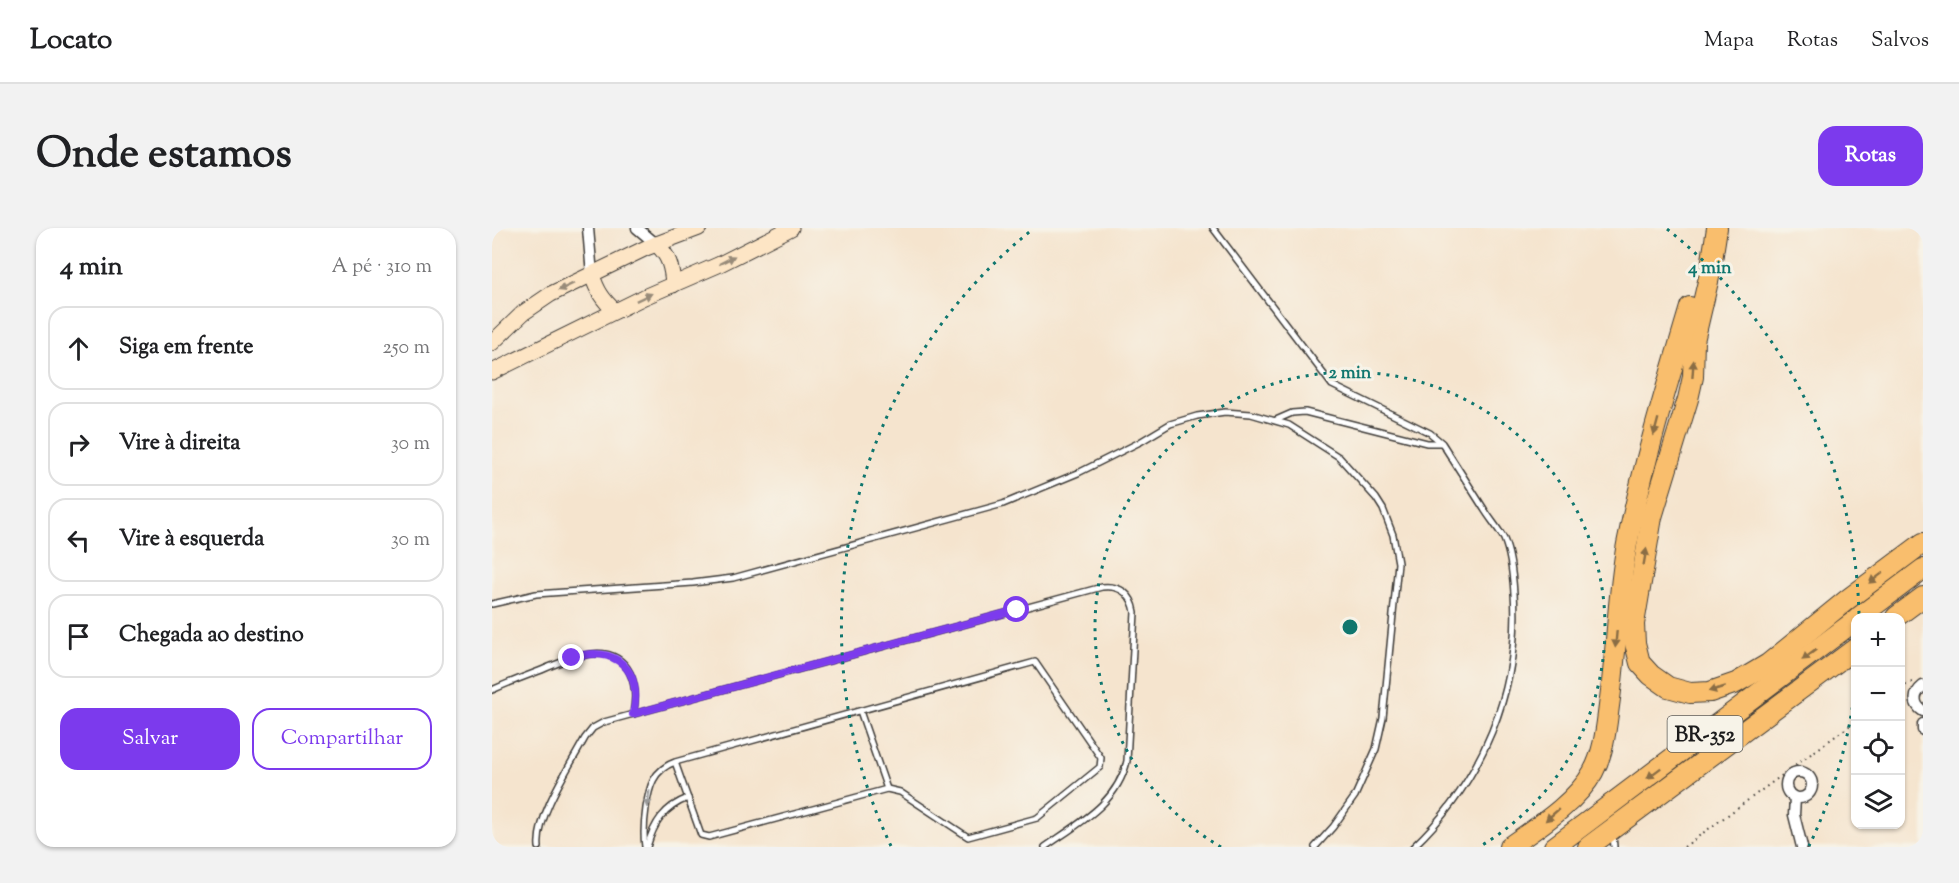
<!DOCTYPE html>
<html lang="pt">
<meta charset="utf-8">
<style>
:root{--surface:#fff;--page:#f2f2f2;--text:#202124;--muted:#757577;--line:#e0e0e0;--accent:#7c3aed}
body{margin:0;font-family:"Sorts Mill Goudy",serif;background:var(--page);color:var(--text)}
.controls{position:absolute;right:18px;bottom:18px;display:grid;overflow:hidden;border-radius:12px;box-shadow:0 2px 4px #0004}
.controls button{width:54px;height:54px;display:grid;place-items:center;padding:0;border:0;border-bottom:2px solid var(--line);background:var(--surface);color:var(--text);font:30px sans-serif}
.stop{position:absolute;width:18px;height:18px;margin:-14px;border:4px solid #7c3aed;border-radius:50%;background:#fff}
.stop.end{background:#7c3aed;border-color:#fff;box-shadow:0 2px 6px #0008}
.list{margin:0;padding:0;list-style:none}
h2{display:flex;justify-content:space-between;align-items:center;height:78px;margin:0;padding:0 24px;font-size:26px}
h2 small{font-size:20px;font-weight:400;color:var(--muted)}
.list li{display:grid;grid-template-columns:39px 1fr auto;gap:18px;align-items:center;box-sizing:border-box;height:84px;margin:0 12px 12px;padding:0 12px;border:2px solid var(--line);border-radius:18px}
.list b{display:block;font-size:22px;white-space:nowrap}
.list em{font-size:20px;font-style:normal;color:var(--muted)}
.actions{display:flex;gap:12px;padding:18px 24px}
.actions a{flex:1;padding:14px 0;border:2px solid var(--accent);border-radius:18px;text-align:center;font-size:21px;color:var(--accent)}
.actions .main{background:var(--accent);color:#fff}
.icon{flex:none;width:33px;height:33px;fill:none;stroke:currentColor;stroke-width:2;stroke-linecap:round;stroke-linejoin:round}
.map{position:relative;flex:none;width:1431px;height:619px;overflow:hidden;border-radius:18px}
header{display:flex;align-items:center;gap:36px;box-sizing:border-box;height:84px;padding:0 30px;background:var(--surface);border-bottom:2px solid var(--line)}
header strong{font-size:28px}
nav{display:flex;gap:33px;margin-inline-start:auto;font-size:21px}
.intro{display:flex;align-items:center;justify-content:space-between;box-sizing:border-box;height:144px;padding:0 36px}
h1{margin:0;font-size:42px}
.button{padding:15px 27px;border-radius:18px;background:var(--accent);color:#fff;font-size:21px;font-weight:700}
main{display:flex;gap:36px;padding:0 36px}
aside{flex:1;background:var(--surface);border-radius:18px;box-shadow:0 2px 4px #0004}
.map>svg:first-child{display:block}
</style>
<header>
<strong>Locato</strong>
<nav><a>Mapa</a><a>Rotas</a><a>Salvos</a></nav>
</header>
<div class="intro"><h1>Onde estamos</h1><a class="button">Rotas</a></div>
<main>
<aside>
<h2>4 min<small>A pé · 310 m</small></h2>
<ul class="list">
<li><svg class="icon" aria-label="ahead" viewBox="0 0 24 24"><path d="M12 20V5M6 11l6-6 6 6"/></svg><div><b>Siga em frente</b></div><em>250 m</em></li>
<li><svg class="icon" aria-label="right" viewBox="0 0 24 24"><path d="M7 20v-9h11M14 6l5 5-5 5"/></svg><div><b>Vire à direita</b></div><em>30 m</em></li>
<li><svg class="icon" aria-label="left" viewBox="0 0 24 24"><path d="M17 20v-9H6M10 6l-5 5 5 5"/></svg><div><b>Vire à esquerda</b></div><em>30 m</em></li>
<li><svg class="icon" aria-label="arrive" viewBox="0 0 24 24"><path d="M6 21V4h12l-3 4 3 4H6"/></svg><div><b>Chegada ao destino</b></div></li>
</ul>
<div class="actions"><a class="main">Salvar</a><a>Compartilhar</a></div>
</aside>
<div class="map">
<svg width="1431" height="619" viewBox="0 0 1431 619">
<rect width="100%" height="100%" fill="#f7f3e8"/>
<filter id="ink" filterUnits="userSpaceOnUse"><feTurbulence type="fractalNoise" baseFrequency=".0167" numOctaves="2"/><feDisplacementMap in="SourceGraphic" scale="12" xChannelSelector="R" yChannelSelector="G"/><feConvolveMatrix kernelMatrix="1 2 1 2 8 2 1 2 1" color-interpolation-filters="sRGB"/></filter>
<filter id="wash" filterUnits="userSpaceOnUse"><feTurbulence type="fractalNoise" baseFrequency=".008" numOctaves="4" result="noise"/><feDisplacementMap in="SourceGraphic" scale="24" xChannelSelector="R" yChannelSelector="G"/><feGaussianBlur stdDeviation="1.35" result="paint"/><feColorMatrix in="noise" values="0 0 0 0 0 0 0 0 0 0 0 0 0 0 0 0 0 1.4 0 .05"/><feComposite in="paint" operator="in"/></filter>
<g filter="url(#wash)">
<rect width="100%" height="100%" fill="#f5e4ce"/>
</g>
<g filter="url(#ink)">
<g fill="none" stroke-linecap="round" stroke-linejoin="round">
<!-- lane casing -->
<g stroke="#3d3a37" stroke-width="8">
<g id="lane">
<path d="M 721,0 L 840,157 L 938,205 L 950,215 C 964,237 978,259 992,281 C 998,291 1007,301 1012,311 C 1018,325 1021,350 1022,365 C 1029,460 990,554 921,619"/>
<polyline points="784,192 800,185 813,184 935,215 949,215"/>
<polyline points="0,376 44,366 201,355 241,350 511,276 586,245 648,214 678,196 705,188 733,184 759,186 797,197 847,229 884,270 891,281 901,307 906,335 891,490 884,521 863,568 841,599 823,619"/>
<path d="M 0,462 C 16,455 31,449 47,443 C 74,432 120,409 138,445 C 144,458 144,472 141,486"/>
<polyline points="368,483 395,561"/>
<polyline points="1121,606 1122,619"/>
<path d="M 47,619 C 44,588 78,538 93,510 L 101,500 L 112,494 L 610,359 C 628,357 640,366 643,384 L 635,533 C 625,576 587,595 553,619"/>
<path d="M 153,619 C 151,605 152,594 154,580 C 157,559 161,542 183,534 L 543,434 L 609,530 L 608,539 L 545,590 L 476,609 L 408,564 L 395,561 L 217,609 L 209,607 L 183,534"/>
<path d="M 155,619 C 162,595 172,579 196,570"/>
</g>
</g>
<!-- street casing -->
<g stroke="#3d3a37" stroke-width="13">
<g id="street">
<polyline points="96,0 100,47"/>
<polyline points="145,0 164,16"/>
<path d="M 1431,458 C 1421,466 1421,476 1431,483"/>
<polyline points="1431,496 1431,502"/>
<circle cx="1307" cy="557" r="13"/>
<polyline points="1303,570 1302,587 1310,619"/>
</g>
</g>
<!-- secondary casing -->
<g stroke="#3d3a37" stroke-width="17">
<g id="secondary">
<path d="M 164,16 C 177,27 180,40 181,57"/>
<path d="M 100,47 C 105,63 111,72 123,83"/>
<polyline points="0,115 31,85 59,66 154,20 207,0"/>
<polyline points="0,144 152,69 226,37 299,0"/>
</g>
</g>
<!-- highway casing -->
<g stroke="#3d3a37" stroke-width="22">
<g id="highway">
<polyline points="1225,0 1218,45 1202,113 1201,149 1196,171 1160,289 1142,396 1143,415 1148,435 1159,447 1176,459 1198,465 1218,464 1244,455 1276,436 1356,371 1431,315"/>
<polyline points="1367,389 1431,341"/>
<polyline points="1404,389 1431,369"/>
<path d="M 1017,619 C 1044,600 1085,574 1101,544 C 1112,524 1114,501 1117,478 C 1125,424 1125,369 1135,316 C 1151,236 1175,157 1198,79"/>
<polyline points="1062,619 1364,392"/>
<polyline points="1096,619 1364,420"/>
</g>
</g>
<!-- path -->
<g stroke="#3d3a37" stroke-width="2" stroke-dasharray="1.5 4.5" stroke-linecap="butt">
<polyline points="1408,460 1420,454"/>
<polyline points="1192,619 1364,493"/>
</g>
<!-- lane -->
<use href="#lane" stroke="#fff" stroke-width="5"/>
<!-- street -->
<use href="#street" stroke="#fff" stroke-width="10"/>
<!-- secondary -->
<use href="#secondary" stroke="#fde5c5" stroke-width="15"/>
<!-- highway -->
<use href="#highway" stroke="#f9be6d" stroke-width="20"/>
</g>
<!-- one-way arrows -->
<defs><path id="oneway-solid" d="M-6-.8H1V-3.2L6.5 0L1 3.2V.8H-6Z" transform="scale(1.5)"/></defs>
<g fill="#988b79">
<use href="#oneway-solid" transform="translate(235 32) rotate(-27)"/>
<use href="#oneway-solid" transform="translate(74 59) rotate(155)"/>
<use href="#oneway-solid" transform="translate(152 69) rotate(-25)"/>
</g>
<g fill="#8a6d44">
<use href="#oneway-solid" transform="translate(1201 141) rotate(-86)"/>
<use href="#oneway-solid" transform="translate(1164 199) rotate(105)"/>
<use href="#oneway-solid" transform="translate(1153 329) rotate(-80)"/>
<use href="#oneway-solid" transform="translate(1384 350) rotate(143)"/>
<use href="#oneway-solid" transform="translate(1124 411) rotate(95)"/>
<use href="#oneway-solid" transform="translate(1317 427) rotate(143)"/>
<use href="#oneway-solid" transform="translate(1225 461) rotate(163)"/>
<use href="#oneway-solid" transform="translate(1162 545) rotate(143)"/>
<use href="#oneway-solid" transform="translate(1060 587) rotate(139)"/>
</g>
<use fill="#999" href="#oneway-solid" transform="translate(156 571) rotate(98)"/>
</g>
<g fill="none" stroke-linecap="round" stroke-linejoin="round" filter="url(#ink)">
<!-- route -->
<path stroke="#7c3aed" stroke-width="8" d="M 80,430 C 122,416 152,441 141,486 L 525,382"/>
</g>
<!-- distance rings -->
<g fill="none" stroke="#0f766e" stroke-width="3" stroke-dasharray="3 6">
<path d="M729 619A255 255 0 1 1 987 619"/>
<path d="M1363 461A509 509 0 0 1 1317 618M399 618A509 509 0 0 1 541 1M1175 1A509 509 0 0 1 1367 386"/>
</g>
<g text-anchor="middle" stroke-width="6" stroke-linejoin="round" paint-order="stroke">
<!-- shield labels -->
<rect fill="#f7f3e8" stroke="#5e5c59" stroke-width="1.5" x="1175.5" y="488" width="75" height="36" rx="4.5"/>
<g font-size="21" font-weight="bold" fill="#1c1c1c">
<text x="1213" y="513">BR-352</text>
</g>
</g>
<circle cx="858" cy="399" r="9" fill="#0f766e" stroke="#f7f3e8" stroke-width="3"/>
<g font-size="18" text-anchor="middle" font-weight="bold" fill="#0f766e" stroke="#f7f3e8" stroke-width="6" stroke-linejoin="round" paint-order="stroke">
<text x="1218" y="45">4 min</text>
<text x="858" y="150">2 min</text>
</g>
</svg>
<div class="controls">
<button>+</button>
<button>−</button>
<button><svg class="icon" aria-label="locate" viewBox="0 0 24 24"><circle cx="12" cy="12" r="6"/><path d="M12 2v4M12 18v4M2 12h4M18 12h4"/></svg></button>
<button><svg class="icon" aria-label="layers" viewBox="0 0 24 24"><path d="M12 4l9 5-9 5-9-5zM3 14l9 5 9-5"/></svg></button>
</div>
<div class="stop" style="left:525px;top:382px"></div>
<div class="stop end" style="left:80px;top:430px"></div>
</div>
</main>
